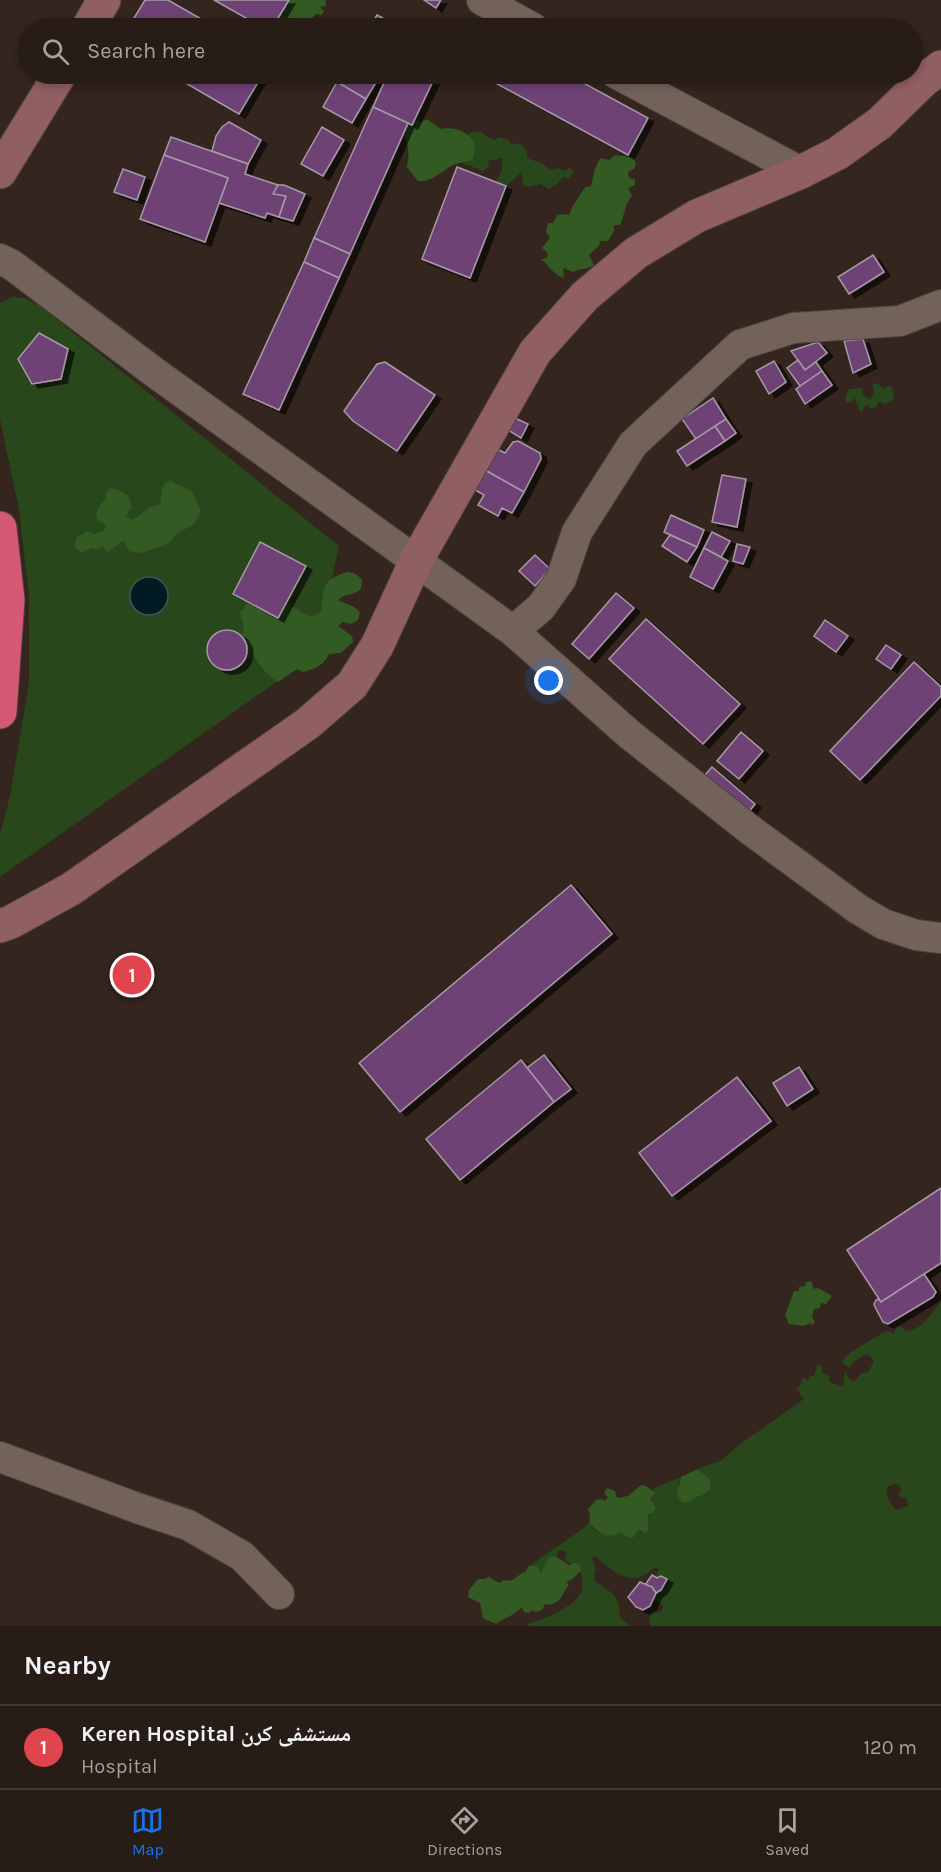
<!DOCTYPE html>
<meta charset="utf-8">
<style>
:root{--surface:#271c16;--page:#332923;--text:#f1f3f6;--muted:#a4a1a1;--line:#433a35;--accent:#1a73e8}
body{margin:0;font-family:Karla,"Noto Naskh Arabic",sans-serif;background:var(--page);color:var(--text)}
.you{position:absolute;left:549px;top:681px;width:21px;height:21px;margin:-15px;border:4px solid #fff;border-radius:50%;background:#1a73e8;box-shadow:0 0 0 9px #1a73e833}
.badge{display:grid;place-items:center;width:39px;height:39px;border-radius:50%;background:var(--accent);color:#fff;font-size:20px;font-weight:700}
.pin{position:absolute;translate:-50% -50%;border:3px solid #fff;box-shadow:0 2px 6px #0006}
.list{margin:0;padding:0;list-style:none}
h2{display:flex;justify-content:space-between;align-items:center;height:78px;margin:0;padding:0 24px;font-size:26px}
h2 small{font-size:20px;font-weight:400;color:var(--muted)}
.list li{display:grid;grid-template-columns:39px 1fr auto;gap:18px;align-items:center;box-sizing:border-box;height:84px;padding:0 24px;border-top:2px solid var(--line)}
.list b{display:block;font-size:22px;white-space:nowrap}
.list p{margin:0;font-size:20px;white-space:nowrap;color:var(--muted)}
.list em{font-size:20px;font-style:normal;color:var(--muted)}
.icon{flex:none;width:33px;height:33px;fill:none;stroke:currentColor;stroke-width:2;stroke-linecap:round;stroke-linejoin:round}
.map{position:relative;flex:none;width:941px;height:1626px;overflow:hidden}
.search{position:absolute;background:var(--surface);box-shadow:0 3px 9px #0003;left:18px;right:18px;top:18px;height:66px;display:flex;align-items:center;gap:15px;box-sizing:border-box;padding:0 21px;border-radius:33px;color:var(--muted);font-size:22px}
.sheet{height:162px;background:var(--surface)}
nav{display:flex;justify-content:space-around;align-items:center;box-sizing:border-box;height:84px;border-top:2px solid var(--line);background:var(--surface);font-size:16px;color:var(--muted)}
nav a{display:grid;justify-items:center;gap:3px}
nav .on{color:var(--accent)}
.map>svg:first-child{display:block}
</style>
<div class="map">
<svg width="941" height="1626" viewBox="0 0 941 1626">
<defs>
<filter id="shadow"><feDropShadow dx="6" dy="4" stdDeviation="0" flood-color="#0009"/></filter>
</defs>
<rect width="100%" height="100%" fill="#34251e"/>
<!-- green -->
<g fill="#28471a" fill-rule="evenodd">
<path d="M 477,131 C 485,132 487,138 494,140 L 500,137 L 508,140 L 512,145 L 518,143 C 525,147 528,150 527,158 L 541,163 L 551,170 L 558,168 L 563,171 L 570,168 L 574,172 L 569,178 L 563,177 L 557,184 L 549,189 L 540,184 L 529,187 L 523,185 L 522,172 L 506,186 L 496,182 L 502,170 L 502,158 L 488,161 L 489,167 L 483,171 L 462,163 L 472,160 L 472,139 L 467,134 Z"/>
<polygon points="12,297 24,298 39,305 339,546 316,654 0,877 0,834 10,796 29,683 29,596 19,510 0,419 0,303"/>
<polygon points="877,383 884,389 887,386 892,387 894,397 891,402 885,404 879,401 876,407 871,409 866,405 862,412 859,409 854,397 851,403 847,402 845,399 849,389 862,388 863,395 870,399 874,394 873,384"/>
<path d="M 941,1302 L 941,1626 L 650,1626 L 649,1619 L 653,1613 L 661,1611 L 663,1606 L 654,1600 L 656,1593 L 661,1589 L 667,1579 L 661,1576 L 657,1578 L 655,1577 L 659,1569 L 655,1567 C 651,1570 647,1574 642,1576 C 627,1583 607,1568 597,1557 L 591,1558 L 596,1568 L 594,1573 L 595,1581 C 612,1593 620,1595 620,1618 L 631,1626 L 529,1626 L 527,1624 C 543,1619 576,1608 582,1590 C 583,1585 581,1577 581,1571 L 565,1560 L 566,1552 L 562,1550 L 558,1551 L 557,1557 L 550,1558 L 543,1573 L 537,1566 L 529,1566 L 584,1528 L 589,1522 L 596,1531 L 612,1537 L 620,1532 L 629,1538 L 633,1537 L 636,1532 L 641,1530 L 644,1533 C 648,1520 646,1504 654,1493 L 652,1489 L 681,1477 L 678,1486 L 692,1499 L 710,1490 L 711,1480 L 698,1469 L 722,1460 L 740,1444 L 804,1399 L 796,1389 L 800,1386 L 801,1382 L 803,1378 L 808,1380 L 810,1376 L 814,1376 L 817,1365 L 821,1365 L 822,1373 L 829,1376 L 829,1382 L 841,1386 L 844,1384 L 844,1375 L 846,1371 C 848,1377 849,1380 855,1381 L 862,1373 L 868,1372 L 873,1363 L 873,1359 L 866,1354 L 854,1362 L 849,1368 L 841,1362 L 851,1352 L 886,1331 L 894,1333 L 896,1328 L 900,1326 L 906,1331 C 923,1330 931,1313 941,1302 ZM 894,1484 L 899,1485 L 901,1490 L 898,1494 L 901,1497 L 906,1498 L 908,1506 L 896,1510 C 890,1504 886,1495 887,1487 Z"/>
</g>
<!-- forest -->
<g fill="#345a23">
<polygon points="289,0 326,0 326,6 320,7 324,11 322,15 316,14 309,22 303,21 304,26 302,28 288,28 284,25 277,28 274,25"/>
<path d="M 415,119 L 421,122 L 427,119 L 441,129 C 461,125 483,139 472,160 C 466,162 458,163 453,165 C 440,172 433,182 418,181 L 407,167 C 409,154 410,147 403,135 L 408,123 L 412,125 Z"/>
<path d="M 615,155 L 633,157 L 636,163 L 634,169 L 628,172 L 629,178 L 635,179 L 635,185 L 628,188 L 632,196 C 624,205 625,215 620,225 L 614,225 L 614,231 L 608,241 L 600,241 L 599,246 L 589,255 L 594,265 C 587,270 580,268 573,272 L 563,268 L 564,278 C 553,275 550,266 541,259 L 547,258 L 548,253 L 542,248 L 550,238 L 546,232 L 548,223 L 553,223 L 557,215 L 564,214 L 569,215 C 572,205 580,196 585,187 L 591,186 C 594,175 594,167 601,158 L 609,160 Z"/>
<path d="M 171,481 L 192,492 L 201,510 L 195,523 L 174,536 L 172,540 L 163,546 L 141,553 L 130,551 L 123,541 L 107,553 L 103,546 L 98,550 L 92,548 L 82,553 L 74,547 L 77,537 L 87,531 L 95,534 L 104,531 L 106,524 L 98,521 L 96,514 L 101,504 L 106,499 L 106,493 L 110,488 C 125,493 129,491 132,508 L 125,516 L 133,520 L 150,507 L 160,505 L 162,490 L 165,483 Z"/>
<path d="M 347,572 L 354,573 L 362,579 L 361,589 C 353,596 345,593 338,600 L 354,607 L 360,612 L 358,620 L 351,624 L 343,622 L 338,626 L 352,636 L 353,642 L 341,653 L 329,654 C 324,665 315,669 303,672 L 297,669 L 278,682 C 271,678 258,665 256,658 L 246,657 L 247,650 L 242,637 L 244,628 L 240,612 L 248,602 L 278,618 L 286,603 L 310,617 L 321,612 C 324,588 321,580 347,572 Z"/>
<polygon points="811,1281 814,1289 818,1288 832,1296 826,1304 821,1303 820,1308 814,1309 812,1317 815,1322 812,1325 810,1323 804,1326 789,1324 785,1315 794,1291 799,1291 799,1287 805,1286 806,1282"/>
<polygon points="698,1469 711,1480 710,1490 701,1496 698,1496 689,1502 683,1503 677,1495 681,1477"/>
<path d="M 641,1485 L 646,1486 L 655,1493 L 650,1499 L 656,1508 L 653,1513 L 648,1513 L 648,1531 L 644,1533 L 641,1530 L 636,1532 L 634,1537 L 629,1538 L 620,1532 C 611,1542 595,1531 589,1522 L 590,1515 L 588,1509 L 596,1500 L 601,1499 L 605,1501 L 608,1497 L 604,1493 L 607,1488 L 615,1491 L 617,1498 L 628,1496 Z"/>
<path d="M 550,1557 L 557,1557 L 569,1565 L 574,1563 L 580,1564 L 581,1571 L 571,1580 L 566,1582 L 569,1585 C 560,1595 564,1601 549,1605 L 545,1604 L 542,1610 L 536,1612 L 533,1610 L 528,1613 L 524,1612 L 522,1607 C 516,1615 504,1618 496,1624 L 483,1618 L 480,1603 L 468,1597 L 469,1590 L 478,1579 L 484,1579 L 489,1577 L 499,1583 L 504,1580 C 515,1583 516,1575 525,1572 L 529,1566 L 537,1566 L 542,1573 L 544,1565 Z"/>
</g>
<!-- water -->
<circle fill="#001b23" stroke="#445458" stroke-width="1.5" cx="149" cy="596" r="19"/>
<!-- building -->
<g fill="#6e4375" stroke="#a699a7" stroke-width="1.5" filter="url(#shadow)">
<polygon points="145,0 168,0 217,28 128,28"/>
<polygon points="214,0 289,0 272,28 264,28"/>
<polygon points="424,0 441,0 436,8"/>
<polygon points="377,15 401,28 369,28"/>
<polygon points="470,20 485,28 466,28"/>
<polygon points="170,74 263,74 239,114"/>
<polygon points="342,74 381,74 366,99 337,82"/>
<polygon points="388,74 423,74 434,79 412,125 373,107"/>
<polygon points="479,74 567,74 648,118 628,155"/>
<polygon points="337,82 366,99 352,123 323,107"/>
<polygon points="373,107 408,123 350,254 314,238"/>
<polygon points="229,122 261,140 248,164 212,151 216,136 222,127"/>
<polygon points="322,127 344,140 323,176 301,164"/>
<polygon points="171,137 248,164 245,174 278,185 275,193 286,196 279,217 267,213 265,218 219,203 228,178 164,155"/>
<polygon points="164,155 228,178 205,242 140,219"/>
<polygon points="457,167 506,186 470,278 422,259"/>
<polygon points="123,169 145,177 137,200 114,192"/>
<polygon points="278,185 284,185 305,194 293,221 279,217 286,196 273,194"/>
<polygon points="314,238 350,254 339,278 304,262"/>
<polygon points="873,255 884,272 849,294 838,277"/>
<polygon points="304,262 339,278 279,410 243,394"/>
<polygon points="39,333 68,349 61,379 32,384 18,359"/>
<polygon points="863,339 871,364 853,373 844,341"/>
<polygon points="818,342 827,353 805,370 791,351"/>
<polygon points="798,360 805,370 816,362 822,371 800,386 787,368"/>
<polygon points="774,361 786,382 769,394 756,371"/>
<polygon points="385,362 435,395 397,451 353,421 344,411 377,364"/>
<polygon points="822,371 832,385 805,404 796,389"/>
<polygon points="713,398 726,419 696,439 682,419"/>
<polygon points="515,418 528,424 521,438 508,430"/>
<polygon points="726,419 736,433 725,441 715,426"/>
<polygon points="715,426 725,441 687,466 677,451"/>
<polygon points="518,441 540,453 541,459 524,492 483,469 495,448 505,453 513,442"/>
<polygon points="483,469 524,492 512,513 502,508 498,516 478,505 484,495 472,488"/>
<polygon points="722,475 746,479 737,527 712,522"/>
<polygon points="671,515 704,530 697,547 664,532"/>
<polygon points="712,532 730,541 721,557 704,548"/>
<polygon points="670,535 697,547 687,562 662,546"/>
<polygon points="260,542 306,566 278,618 233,594"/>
<polygon points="737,544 750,547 743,564 733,561"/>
<polygon points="704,548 728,561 713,589 690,577"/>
<polygon points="535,555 550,569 535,586 519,571"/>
<polygon points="616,593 634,608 589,659 572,644"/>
<polygon points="646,619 740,704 703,744 609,659"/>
<polygon points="825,620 848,636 836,652 814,636"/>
<circle cx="227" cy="650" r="20"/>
<polygon points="886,645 901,655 891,669 876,659"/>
<polygon points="914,662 941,687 941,696 860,780 830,751"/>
<polygon points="741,732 763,751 739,779 717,761"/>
<polygon points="712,767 755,804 748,813 705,775"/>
<polygon points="571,885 612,934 400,1112 359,1063"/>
<polygon points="544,1055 571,1089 554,1102 527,1068"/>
<polygon points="521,1060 554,1102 460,1180 426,1139"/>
<polygon points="799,1067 813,1089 787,1106 773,1083"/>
<polygon points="737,1077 771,1121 672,1196 639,1153"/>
<polygon points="941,1188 941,1263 881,1302 847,1250"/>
<polygon points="924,1274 936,1292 933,1297 888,1324 883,1322 875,1307 874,1304 876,1300 878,1299 881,1302"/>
<polygon points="652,1575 657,1578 661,1576 667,1579 661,1590 656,1593 652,1587 645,1585"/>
<polygon points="640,1582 652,1587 656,1593 650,1606 643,1610 636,1607 628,1597"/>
</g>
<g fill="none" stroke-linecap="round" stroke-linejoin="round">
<!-- street casing -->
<g stroke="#4f433d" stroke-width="32">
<g id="street">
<polyline points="482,0 533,28"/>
<polyline points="617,74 801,172"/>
<polyline points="0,259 12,265 154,372 513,631 629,734 749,829 858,909 883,924 916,935 941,938"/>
<polyline points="513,631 541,607 561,579 577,532 633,444 740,345 793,328 900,321 941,305"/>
<polyline points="0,1457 137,1508 188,1525 242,1556 279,1594"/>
</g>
</g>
<!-- secondary casing -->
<g stroke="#4f433d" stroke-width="35">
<g id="secondary">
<polyline points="88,28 104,0"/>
<polyline points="0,172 60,74"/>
<polyline points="0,926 11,922 71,889 307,724 352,685 377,646 416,561 535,352 585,296 636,253 697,216 801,172 838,153 880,123 923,81 941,67"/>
</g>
</g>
<!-- highway casing -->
<g stroke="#4f433d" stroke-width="35">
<polyline id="highway" points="0,528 8,600 0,712"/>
</g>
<!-- street -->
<use href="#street" stroke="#73625a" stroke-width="30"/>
<!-- secondary -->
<use href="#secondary" stroke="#905f62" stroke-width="33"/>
<!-- highway -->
<use href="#highway" stroke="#d55874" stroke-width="33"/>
</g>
</svg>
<div class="you"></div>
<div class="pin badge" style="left:132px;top:975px;background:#e0444e">1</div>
<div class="search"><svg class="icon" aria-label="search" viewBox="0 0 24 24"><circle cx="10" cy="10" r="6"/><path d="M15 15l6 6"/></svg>Search here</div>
</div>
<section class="sheet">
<h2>Nearby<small></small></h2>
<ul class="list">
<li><span class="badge" style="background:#e0444e">1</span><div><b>Keren Hospital مستشفى كرن</b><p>Hospital</p></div><em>120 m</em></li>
</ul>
</section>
<nav>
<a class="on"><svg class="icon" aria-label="map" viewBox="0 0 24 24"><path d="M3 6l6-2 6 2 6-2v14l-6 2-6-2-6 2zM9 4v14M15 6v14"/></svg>Map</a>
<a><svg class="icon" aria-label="directions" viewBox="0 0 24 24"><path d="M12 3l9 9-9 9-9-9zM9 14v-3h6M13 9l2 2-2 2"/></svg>Directions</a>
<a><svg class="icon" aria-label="saved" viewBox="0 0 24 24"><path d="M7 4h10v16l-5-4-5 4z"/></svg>Saved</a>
</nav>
